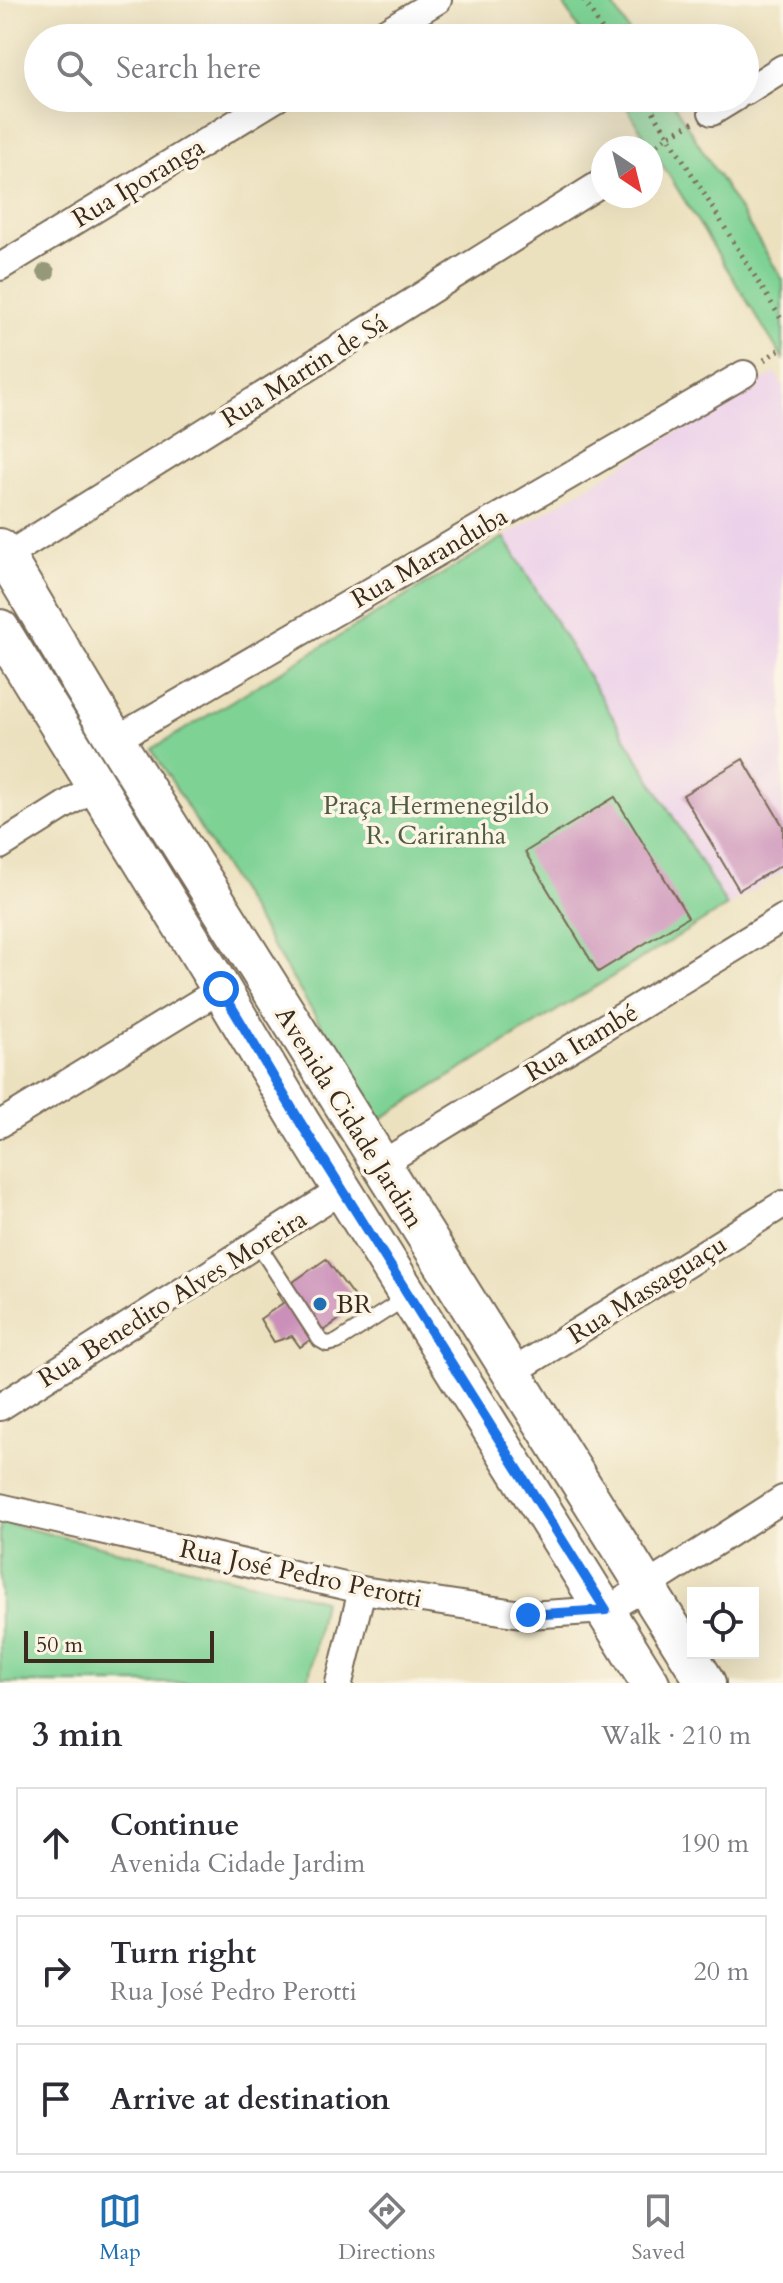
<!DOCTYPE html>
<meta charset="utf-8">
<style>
:root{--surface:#fff;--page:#f7f7f7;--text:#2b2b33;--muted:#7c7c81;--line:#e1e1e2;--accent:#1f6fb2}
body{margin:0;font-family:Cardo,serif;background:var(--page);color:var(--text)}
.controls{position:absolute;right:24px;bottom:24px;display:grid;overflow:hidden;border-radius:0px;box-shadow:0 8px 32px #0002}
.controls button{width:72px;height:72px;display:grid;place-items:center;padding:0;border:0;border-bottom:2px solid var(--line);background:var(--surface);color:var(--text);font:40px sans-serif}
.compass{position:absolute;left:591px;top:136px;width:72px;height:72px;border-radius:50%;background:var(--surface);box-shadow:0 8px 32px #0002;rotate:145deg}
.scale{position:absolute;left:24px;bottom:20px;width:190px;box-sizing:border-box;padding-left:8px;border:4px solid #3b2a1e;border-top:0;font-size:22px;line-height:28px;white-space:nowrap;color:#3b2a1e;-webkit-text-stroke:6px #fcf5e5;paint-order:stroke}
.stop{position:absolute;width:24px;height:24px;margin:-18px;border:6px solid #1a73e8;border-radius:50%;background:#fff}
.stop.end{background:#1a73e8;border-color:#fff;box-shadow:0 2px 8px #0008}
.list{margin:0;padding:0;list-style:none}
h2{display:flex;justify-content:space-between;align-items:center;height:104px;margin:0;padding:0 32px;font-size:34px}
h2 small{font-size:26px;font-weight:400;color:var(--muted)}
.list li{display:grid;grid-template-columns:52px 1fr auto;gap:24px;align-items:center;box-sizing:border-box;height:112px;margin:0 16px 16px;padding:0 16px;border:2px solid var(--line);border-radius:0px}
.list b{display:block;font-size:30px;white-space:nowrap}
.list p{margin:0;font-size:26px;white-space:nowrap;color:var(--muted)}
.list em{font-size:26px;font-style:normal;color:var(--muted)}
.icon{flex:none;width:44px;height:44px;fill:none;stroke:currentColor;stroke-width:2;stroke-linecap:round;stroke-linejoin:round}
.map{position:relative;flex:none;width:783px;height:1683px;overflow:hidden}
.search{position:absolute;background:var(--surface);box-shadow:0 8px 32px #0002;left:24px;right:24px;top:24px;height:88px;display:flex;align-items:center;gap:20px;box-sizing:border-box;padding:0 28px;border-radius:44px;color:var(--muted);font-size:30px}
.sheet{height:488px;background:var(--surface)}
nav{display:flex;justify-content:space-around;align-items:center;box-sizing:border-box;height:112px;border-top:2px solid var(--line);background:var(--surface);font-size:22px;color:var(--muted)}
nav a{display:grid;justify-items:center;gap:4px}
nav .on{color:var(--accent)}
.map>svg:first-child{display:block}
</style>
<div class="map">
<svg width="783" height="1683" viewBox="0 0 783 1683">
<rect width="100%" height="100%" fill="#fcf5e5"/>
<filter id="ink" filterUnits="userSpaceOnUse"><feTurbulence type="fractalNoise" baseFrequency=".0125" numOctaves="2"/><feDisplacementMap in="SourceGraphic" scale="16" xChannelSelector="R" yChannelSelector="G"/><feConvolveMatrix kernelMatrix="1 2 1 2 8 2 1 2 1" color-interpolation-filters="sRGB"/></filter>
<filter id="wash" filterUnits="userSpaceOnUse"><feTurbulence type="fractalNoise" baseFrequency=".006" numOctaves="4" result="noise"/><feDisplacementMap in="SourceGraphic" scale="32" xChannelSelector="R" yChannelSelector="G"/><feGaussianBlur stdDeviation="1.8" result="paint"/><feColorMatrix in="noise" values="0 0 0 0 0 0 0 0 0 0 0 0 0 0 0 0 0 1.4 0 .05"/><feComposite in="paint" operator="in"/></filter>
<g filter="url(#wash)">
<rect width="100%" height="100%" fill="#ece1bf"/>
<!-- built -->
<polygon fill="#ecd1ea" points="775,373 783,387 783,872 727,906 504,537"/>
<!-- green -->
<g fill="#7ed294" stroke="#5c7e59" stroke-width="2">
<polygon points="561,0 610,0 633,38 584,38"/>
<polygon points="621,98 670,98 783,280 783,359"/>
<polygon points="504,537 727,906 379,1120 152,749"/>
<polygon points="0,1522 323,1600 308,1683 0,1683"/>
</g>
<g id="blocks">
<!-- building -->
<g fill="#cb90b9">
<polygon points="743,759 783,826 783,864 739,890 683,795"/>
<polygon points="615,797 688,917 598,972 525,852"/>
<polygon points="326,1259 360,1305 300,1347 292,1336 274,1342 260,1319 283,1303 277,1293"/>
</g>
</g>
</g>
<g filter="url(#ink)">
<use href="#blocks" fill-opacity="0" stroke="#796a56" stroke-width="2"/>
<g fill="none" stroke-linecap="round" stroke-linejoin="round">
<!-- lane casing -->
<g stroke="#796a56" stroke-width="18">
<polyline id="lane" points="257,1243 320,1340 327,1344 337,1342 409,1296"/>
</g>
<!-- street casing -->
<g stroke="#796a56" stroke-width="30">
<g id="street">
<polyline points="375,38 438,0"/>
<polyline points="745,92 783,68"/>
<polyline points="712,112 735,98"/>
<polyline points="0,267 277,98"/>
<polyline points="5,557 603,182"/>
<polyline points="115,740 744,374"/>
<polyline points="0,846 97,785"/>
<polyline points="0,1124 221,989"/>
<polyline points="380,1165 783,918"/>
<polyline points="511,1373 783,1204"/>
<polyline points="0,1407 343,1189"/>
<polyline points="0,1507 362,1590 528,1615 606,1610 644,1588 783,1499"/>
<polyline points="339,1683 362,1590"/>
</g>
</g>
<!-- secondary casing -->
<g stroke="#796a56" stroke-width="42">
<g id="secondary">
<polyline points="0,548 115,740 706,1683"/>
<polyline points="0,629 221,989 300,1122 650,1683"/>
</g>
</g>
<!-- path -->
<g stroke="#796a56" stroke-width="5" stroke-dasharray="2 6" stroke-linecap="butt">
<polyline points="584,0 607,38"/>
<polyline points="645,98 783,322"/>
<polyline points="651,149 668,136 694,122"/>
<polyline points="764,360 783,347"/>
</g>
<!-- lane -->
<use href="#lane" stroke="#fff" stroke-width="14"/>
<!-- street -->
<use href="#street" stroke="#fff" stroke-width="26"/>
<!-- secondary -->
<use href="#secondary" stroke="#fff" stroke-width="38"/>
</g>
<!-- trees -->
<circle fill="#96987a" cx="46" cy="272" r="9"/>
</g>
<g fill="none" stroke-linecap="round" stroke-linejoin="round" filter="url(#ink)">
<!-- route -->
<polyline stroke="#1a73e8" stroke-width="10" points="221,989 300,1122 606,1610 528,1615"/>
</g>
<!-- markers -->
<circle fill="#1f6fb2" stroke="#fcf5e5" stroke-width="3" cx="320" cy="1304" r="8"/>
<g text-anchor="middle" stroke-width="7" stroke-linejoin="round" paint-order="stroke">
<!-- street labels -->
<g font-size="26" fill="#3b2a1e" stroke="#fcf5e5">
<text transform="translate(138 182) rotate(-31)" y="9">Rua Iporanga</text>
<text transform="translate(304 370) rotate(-32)" y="9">Rua Martin de Sá</text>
<text transform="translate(429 557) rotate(-30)" y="9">Rua Maranduba</text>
<text transform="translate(581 1042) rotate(-31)" y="9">Rua Itambé</text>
<text transform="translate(350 1117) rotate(58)" y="9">Avenida Cidade Jardim</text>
<text transform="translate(647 1289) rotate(-32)" y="9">Rua Massaguaçu</text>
<text transform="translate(172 1298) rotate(-32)" y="9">Rua Benedito Alves Moreira</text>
<text transform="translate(301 1573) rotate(12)" y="9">Rua José Pedro Perotti</text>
</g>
<!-- park labels -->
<g font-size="26" fill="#4f5c41" stroke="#fcf5e5">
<text x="436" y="814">Praça Hermenegildo<tspan x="436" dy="30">R. Cariranha</tspan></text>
</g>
<!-- poi labels -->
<g font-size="26" fill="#3b2a1e" stroke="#fcf5e5" text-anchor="start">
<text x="336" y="1313">BR</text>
</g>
</g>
</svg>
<div class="controls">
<button><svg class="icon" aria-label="locate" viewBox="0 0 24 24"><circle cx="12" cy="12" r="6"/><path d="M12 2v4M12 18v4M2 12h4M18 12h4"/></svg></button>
</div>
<svg class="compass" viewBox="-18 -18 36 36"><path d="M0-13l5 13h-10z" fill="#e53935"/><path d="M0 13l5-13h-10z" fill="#7c7c81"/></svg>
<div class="scale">50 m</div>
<div class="stop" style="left:221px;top:989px"></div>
<div class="stop end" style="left:528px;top:1615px"></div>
<div class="search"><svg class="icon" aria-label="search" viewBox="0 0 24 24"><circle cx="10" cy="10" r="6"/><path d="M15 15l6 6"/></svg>Search here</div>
</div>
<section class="sheet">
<h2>3 min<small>Walk · 210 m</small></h2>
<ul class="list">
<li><svg class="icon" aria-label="ahead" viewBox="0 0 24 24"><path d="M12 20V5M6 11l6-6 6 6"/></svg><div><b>Continue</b><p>Avenida Cidade Jardim</p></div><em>190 m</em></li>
<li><svg class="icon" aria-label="right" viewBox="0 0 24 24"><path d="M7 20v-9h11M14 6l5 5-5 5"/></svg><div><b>Turn right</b><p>Rua José Pedro Perotti</p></div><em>20 m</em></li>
<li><svg class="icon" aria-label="arrive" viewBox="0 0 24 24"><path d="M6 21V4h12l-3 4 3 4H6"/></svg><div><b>Arrive at destination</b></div></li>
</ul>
</section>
<nav>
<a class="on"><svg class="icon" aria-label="map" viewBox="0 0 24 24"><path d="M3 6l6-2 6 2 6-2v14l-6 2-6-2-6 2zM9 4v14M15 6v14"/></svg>Map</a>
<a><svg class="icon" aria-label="directions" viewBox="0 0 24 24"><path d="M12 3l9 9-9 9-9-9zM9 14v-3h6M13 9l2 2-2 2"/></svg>Directions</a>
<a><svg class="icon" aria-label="saved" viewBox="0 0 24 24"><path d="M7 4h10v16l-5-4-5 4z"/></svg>Saved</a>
</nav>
